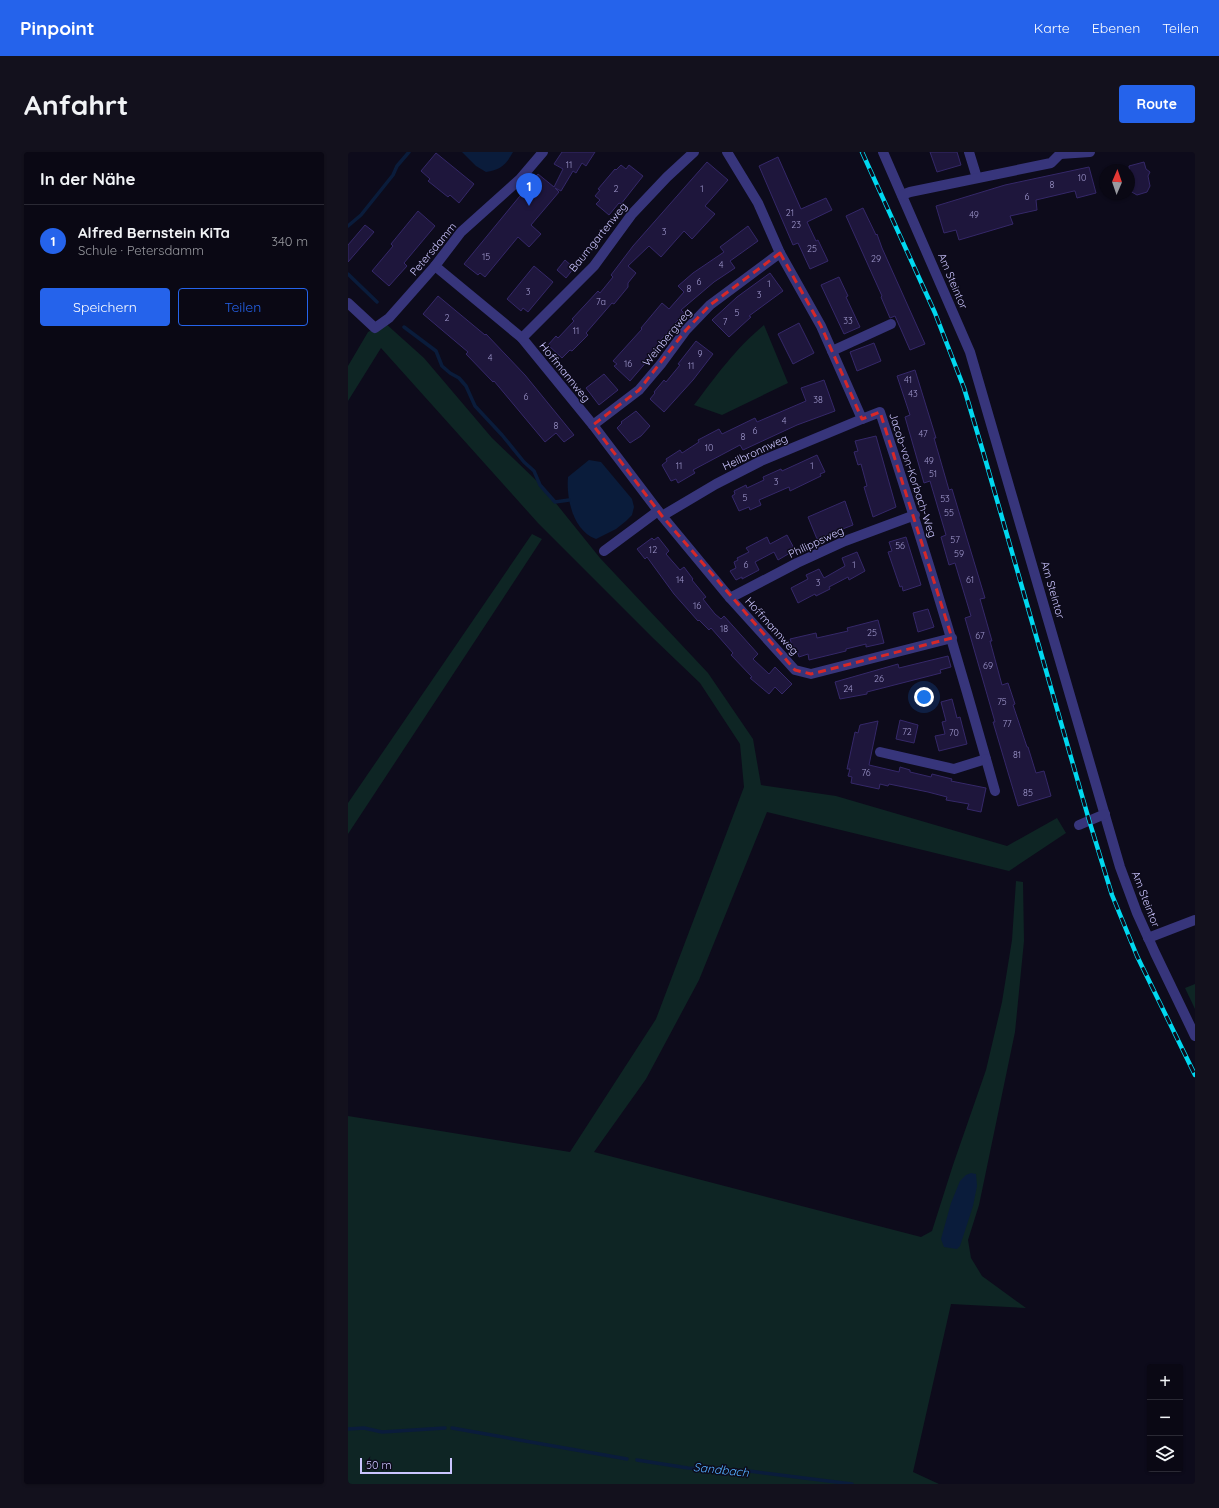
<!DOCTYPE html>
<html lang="de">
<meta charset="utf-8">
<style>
:root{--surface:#0a0814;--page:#13111d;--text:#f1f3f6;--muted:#999aa0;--line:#2a2934;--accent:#2563eb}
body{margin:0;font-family:Quicksand,sans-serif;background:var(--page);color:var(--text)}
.controls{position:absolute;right:12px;bottom:12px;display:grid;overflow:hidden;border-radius:4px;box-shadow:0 1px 3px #0004}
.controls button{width:36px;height:36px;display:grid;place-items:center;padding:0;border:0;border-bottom:1px solid var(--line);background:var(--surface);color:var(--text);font:20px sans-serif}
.compass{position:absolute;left:751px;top:12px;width:36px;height:36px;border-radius:50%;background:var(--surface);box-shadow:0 1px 3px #0004;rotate:2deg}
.scale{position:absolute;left:12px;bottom:10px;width:92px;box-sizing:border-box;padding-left:4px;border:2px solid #cbc5ff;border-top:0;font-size:11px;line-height:14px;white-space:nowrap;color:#cbc5ff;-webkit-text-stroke:3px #0d0b1b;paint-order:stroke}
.you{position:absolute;left:576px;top:545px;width:14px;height:14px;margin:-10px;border:3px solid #fff;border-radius:50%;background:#1a73e8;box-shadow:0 0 0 6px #1a73e833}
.badge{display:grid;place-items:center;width:26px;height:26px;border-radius:50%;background:var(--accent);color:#fff;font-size:13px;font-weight:700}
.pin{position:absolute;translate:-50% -33px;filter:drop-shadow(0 1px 2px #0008)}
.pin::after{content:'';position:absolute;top:21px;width:14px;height:12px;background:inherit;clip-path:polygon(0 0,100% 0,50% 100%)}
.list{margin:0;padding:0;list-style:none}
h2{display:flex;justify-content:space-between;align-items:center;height:52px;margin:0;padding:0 16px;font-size:17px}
h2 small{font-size:13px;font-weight:400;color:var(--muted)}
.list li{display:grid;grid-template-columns:26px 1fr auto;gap:12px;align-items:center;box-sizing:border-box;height:72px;padding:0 16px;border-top:1px solid var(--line)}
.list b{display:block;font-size:15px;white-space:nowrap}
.list p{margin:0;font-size:13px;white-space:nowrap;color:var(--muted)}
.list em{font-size:13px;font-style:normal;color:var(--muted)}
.actions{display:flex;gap:8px;padding:12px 16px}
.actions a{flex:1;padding:9px 0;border:1px solid var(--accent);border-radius:4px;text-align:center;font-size:14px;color:var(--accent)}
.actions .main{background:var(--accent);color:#fff}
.icon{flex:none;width:22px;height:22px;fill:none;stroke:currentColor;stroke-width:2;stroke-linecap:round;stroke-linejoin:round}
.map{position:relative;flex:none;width:847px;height:1332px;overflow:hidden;border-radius:4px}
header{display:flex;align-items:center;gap:24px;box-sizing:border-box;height:56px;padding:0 20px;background:var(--accent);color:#fff}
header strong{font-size:19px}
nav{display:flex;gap:22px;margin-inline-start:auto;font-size:14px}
.intro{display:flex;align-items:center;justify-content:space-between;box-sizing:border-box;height:96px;padding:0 24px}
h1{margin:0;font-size:28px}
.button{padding:10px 18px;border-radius:4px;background:var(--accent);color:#fff;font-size:14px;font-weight:700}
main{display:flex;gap:24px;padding:0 24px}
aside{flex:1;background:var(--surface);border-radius:4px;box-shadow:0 1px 3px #0004}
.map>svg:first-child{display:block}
</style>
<header>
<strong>Pinpoint</strong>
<nav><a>Karte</a><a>Ebenen</a><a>Teilen</a></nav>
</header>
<div class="intro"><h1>Anfahrt</h1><a class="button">Route</a></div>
<main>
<aside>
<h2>In der Nähe<small></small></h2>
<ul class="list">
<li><span class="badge">1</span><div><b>Alfred Bernstein KiTa</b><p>Schule · Petersdamm</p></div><em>340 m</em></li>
</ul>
<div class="actions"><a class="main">Speichern</a><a>Teilen</a></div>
</aside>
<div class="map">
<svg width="847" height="1332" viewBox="0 0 847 1332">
<rect width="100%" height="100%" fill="#0d0b1b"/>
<!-- green -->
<g fill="#0e2524">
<polygon points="37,171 76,206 144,286 194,334 252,406 360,521 405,587 413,633 488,644 659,694 709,666 718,681 661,719 419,660 351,828 298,927 246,1000 573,1085 584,1079 605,1013 638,918 654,850 664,788 668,729 675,730 676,789 667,880 631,1053 620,1088 623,1106 634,1124 678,1156 603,1152 565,1320 591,1332 0,1332 0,964 222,1000 308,867 396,635 392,592 352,531 306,487 190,371 33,196 0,249 0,214 20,180"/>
<path d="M 416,173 L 440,231 L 374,263 L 346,253 C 369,223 386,198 416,173 Z"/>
<polygon points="184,382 194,387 0,682 0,651"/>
<polygon points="847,832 847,857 837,836"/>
</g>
<!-- water -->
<g fill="#0a1c3b">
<path d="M 114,0 L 165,0 C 158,13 152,18 138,20 L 128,14 Z"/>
<path d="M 241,308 L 253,310 L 284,347 L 286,355 L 284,363 L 278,369 L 268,377 L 248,387 C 225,379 218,346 220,325 Z"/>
<polygon points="623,1021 628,1022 629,1034 625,1054 612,1094 609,1097 596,1095 593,1087 603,1051 612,1029 618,1023"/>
</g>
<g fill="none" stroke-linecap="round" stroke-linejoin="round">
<!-- stream -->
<g stroke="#0a1c3b" stroke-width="3.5">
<polyline points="0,74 13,63 45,23 49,14 61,0"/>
<polyline points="0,122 29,150"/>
<polyline points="56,175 88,199 94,214 102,221 111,226 118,234 127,254 154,283 176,310 186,319 192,333 207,350 221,348"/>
<polyline points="104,1276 279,1307"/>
<polyline points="0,1277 16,1276 34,1280 97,1276"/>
<polyline points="289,1308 340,1316 401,1319 504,1332"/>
</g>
</g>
<!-- building -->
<g fill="#1e163c" stroke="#352869">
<polygon points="214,0 247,0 238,14 234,11 228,21 225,19 213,39 207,36 211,40 183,73 193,82 181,95 170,85 137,125 132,121 130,123 116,112 190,22 206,35 215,17 206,12"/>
<polygon points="582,0 609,0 613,13 589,20"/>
<polygon points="88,1 126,32 111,51 102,43 100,45 80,29 82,27 73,19"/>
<polygon points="430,5 453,57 478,46 484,58 459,70 468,89 470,88 480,109 462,117 450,91 445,93 411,14"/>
<polygon points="359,10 380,28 357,54 367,62 344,87 336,79 313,105 301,94 280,114 288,121 280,131 280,135 266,152 264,151 238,181 240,183 224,199 222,198 214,206 200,193 208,184 210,186 226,169 224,167 250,139 252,141 265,125 263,123 285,94"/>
<polygon points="796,10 798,17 802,20 800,24 802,34 799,40 789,43 782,39 781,14"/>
<polygon points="273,13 278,17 281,13 295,24 273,52 271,51 261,63 248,52 252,48 247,44 252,38 250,37 267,17 268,18"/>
<polygon points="741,15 748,41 729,46 727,39 726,39 688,48 689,58 662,64 665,72 611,88 608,78 596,81 588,54 657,33"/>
<polygon points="515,56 528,83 529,82 534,96 577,192 562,198 547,164 542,166 533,145 534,144 498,64"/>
<polygon points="70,59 87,74 56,111 59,114 41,134 24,119 45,94 43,92"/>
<polygon points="17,73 26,80 0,110 0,93"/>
<polygon points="400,74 410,89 382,109 387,116 366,130 333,158 336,161 311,190 313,193 282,229 266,214 269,212 265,209 294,177 293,176 314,151 321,157 336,140 330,134 345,121 376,100 372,95"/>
<polygon points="217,108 226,116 218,126 209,118"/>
<polygon points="186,114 205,130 180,160 175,156 173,159 159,147"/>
<polygon points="422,121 435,139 401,164 403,165 381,185 364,168 389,145"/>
<polygon points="491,125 500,144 498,145 512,175 496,182 473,133"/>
<polygon points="90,144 137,183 138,182 177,223 226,283 216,290 208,281 197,290 146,229 145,230 118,202 120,200 75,162"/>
<polygon points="451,171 466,201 445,212 430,182"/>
<polygon points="348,189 365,202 345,228 316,260 302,247 307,241 306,240 316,228 318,230 332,213 330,212"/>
<polygon points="526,191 533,209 509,219 502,200"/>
<polygon points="567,218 588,286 586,286 601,338 604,337 637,446 632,447 644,489 642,489 654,533 660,531 667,552 665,553 679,595 680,595 688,621 696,619 703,644 670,654 645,570 647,570 617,466 623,464 607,411 601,413 593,385 598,383 582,329 576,331 557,265 562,263 549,224"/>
<polygon points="256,222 270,238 251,253 238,236"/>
<polygon points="476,228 487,259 449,273 395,298 392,293 345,318 347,321 330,331 328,327 323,329 314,313 319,309 318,307 332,298 334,301 351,290 350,288 371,277 374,282 407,266 409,270 458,249 453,236"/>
<polygon points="288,259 302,274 293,284 282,291 269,276 274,271 273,270"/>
<polygon points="528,284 548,355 525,365 516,335 519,334 513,312 510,313 506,300 510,299 507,289"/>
<polygon points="469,303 477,320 472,322 473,324 442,339 441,335 411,348 413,353 402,358 401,355 391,359 384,344 387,342 386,339 398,333 399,336 416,328 415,325 433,317 434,319"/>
<polygon points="497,349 505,373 469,387 460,365"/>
<polygon points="439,383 447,398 430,408 426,400 407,410 411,418 394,427 394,425 388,428 382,419 388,416 386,410 390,408 389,406 401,400 398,396 419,385 422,392"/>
<polygon points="310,385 321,399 318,402 332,418 336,415 345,427 344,428 358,445 355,447 367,462 373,467 376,464 410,502 405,507 421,522 427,515 444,532 434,542 427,535 421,542 402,526 404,525 383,503 385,501 363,476 361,478 351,468 350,469 326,442 299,405 297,407 289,397 304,386 306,388"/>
<polygon points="558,385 573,433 555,439 554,434 552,435 540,400 544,399 541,390"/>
<polygon points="509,400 517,419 501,428 500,425 481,435 482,437 468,444 467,442 450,451 443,436 460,427 458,423 471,417 476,426 497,414 494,406"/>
<polygon points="580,457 586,475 570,480 565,461"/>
<polygon points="530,468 536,491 518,495 518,492 498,497 498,499 461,508 460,502 451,505 449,499 446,500 442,487 468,481 469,486 500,479 499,476"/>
<polygon points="600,504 603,515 592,518 593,521 519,540 519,542 492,547 487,530 550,512 551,516"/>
<polygon points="604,547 609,566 612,565 619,592 591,599 587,584 597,582 594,570 598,569 593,550"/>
<polygon points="552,568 570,573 566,591 548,587"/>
<polygon points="530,569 521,613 551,620 552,615 562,618 562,620 583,625 584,622 604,627 603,629 638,636 633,660 619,657 621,652 598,648 599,645 580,640 541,632 540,634 532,632 531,637 503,631 504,625 500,624 502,617 499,617 507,580 510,581 512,573"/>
</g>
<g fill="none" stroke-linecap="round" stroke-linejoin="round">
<!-- minor -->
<g stroke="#37357b" stroke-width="10">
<path d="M 379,0 L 410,51 L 432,101 L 473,174 L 514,267 L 532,260 C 570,374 605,490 638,607 L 606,617 L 532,600"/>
<polyline points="535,0 622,200 772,715 789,761 807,801 847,884"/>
<polyline points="621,0 629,26"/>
<polyline points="712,2 742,0"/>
<polyline points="554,43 562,40 703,11 712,2 712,0"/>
<polyline points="87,114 174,186 245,273 314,364 382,446 447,518 463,522 604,486"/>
<polyline points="0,151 27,176 41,166 57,148 87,114 113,80 172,27 195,0"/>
<polyline points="174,186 246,114 284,62 319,25 346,0"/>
<polyline points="484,199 543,172"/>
<polyline points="245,273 291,238 313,212 338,178 362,153 432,101"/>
<polyline points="314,364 368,332 413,309 514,267"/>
<polyline points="256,399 310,359"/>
<polyline points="382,446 449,411 497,389 567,363"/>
<polyline points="638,607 647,639"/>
<polyline points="731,673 757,662"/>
<polyline points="800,786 847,768"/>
</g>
<!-- rail casing -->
<g stroke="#00d8f0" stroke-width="4.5">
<polyline id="rail" points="514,0 587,161 616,236 636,303 741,668 764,743 789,804 847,923"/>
</g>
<!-- rail -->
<use href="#rail" stroke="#0d0b1b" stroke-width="3" stroke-dasharray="9" stroke-linecap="butt"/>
</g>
<!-- marked area -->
<path fill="none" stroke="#d62828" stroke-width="3" stroke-dasharray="8 5" stroke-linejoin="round" d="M 432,101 L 473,174 L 514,267 L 532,260 L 604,486 L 463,522 L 447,518 L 314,364 L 245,273 L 291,238 L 338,178 L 362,153 Z"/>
<g text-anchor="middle" stroke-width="3" stroke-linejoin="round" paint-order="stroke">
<!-- number labels -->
<g font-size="9" fill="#a099ce">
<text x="221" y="16">11</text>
<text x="734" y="29">10</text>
<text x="704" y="36">8</text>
<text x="268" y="40">2</text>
<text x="354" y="40">1</text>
<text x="679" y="48">6</text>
<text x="442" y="64">21</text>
<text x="626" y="66">49</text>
<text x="448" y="76">23</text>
<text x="316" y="83">3</text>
<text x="464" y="100">25</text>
<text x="138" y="108">15</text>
<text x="528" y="110">29</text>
<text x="373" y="116">4</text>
<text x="351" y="133">6</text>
<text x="421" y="135">1</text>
<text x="341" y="140">8</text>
<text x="180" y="143">3</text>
<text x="411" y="146">3</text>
<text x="253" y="153">7a</text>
<text x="389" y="164">5</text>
<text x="99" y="169">2</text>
<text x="500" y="172">33</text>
<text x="377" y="173">7</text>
<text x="228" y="182">11</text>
<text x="352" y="205">9</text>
<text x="142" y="209">4</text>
<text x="280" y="215">16</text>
<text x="343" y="217">11</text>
<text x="560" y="231">41</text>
<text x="565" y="245">43</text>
<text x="178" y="248">6</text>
<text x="470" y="251">38</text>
<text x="436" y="272">4</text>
<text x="208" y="277">8</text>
<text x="407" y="282">6</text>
<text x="575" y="285">47</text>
<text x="395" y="288">8</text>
<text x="361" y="299">10</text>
<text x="581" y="312">49</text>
<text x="331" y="317">11</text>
<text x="464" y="317">1</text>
<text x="585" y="325">51</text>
<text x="428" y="333">3</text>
<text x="397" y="349">5</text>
<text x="597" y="350">53</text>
<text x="601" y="364">55</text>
<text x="607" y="391">57</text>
<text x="552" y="397">56</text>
<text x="305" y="401">12</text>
<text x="611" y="405">59</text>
<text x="398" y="416">6</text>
<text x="506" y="416">1</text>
<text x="332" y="431">14</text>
<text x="622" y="431">61</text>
<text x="470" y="434">3</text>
<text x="349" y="457">16</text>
<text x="376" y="480">18</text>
<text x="524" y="484">25</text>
<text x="632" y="487">67</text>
<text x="640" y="517">69</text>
<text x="531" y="530">26</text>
<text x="500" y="540">24</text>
<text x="654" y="553">75</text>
<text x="659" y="575">77</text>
<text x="559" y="583">72</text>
<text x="606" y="584">70</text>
<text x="669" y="606">81</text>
<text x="518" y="624">76</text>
<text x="680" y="644">85</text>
</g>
<!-- street labels -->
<g font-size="11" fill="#cbc5ff" stroke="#0d0b1b">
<text transform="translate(250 85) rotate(-51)" y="4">Baumgartenweg</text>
<text transform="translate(85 97) rotate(-50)" y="4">Petersdamm</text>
<text transform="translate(605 129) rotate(67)" y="4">Am Steintor</text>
<text transform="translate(319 185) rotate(-51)" y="4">Weinbergweg</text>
<text transform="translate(217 220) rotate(51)" y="4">Hoffmannweg</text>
<text transform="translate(407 300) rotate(-25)" y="4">Heilbronnweg</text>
<text transform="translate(565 323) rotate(72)" y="4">Jacob-von-Korbach-Weg</text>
<text transform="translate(468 390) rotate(-25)" y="4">Philippsweg</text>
<text transform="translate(705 438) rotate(74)" y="4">Am Steintor</text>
<text transform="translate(424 474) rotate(48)" y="4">Hoffmannweg</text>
<text transform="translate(798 747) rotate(69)" y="4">Am Steintor</text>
</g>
<!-- water labels -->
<g font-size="12" font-style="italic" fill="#53afff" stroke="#0d0b1b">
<text transform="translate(373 1318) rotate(6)" y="4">Sandbach</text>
</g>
</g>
</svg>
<div class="controls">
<button>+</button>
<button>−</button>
<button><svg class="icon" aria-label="layers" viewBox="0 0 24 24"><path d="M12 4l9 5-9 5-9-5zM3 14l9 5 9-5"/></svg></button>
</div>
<svg class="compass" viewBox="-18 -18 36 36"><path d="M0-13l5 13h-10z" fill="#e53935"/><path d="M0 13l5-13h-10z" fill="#999aa0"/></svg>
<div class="scale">50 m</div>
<div class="you"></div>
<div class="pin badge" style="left:181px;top:54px">1</div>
</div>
</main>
